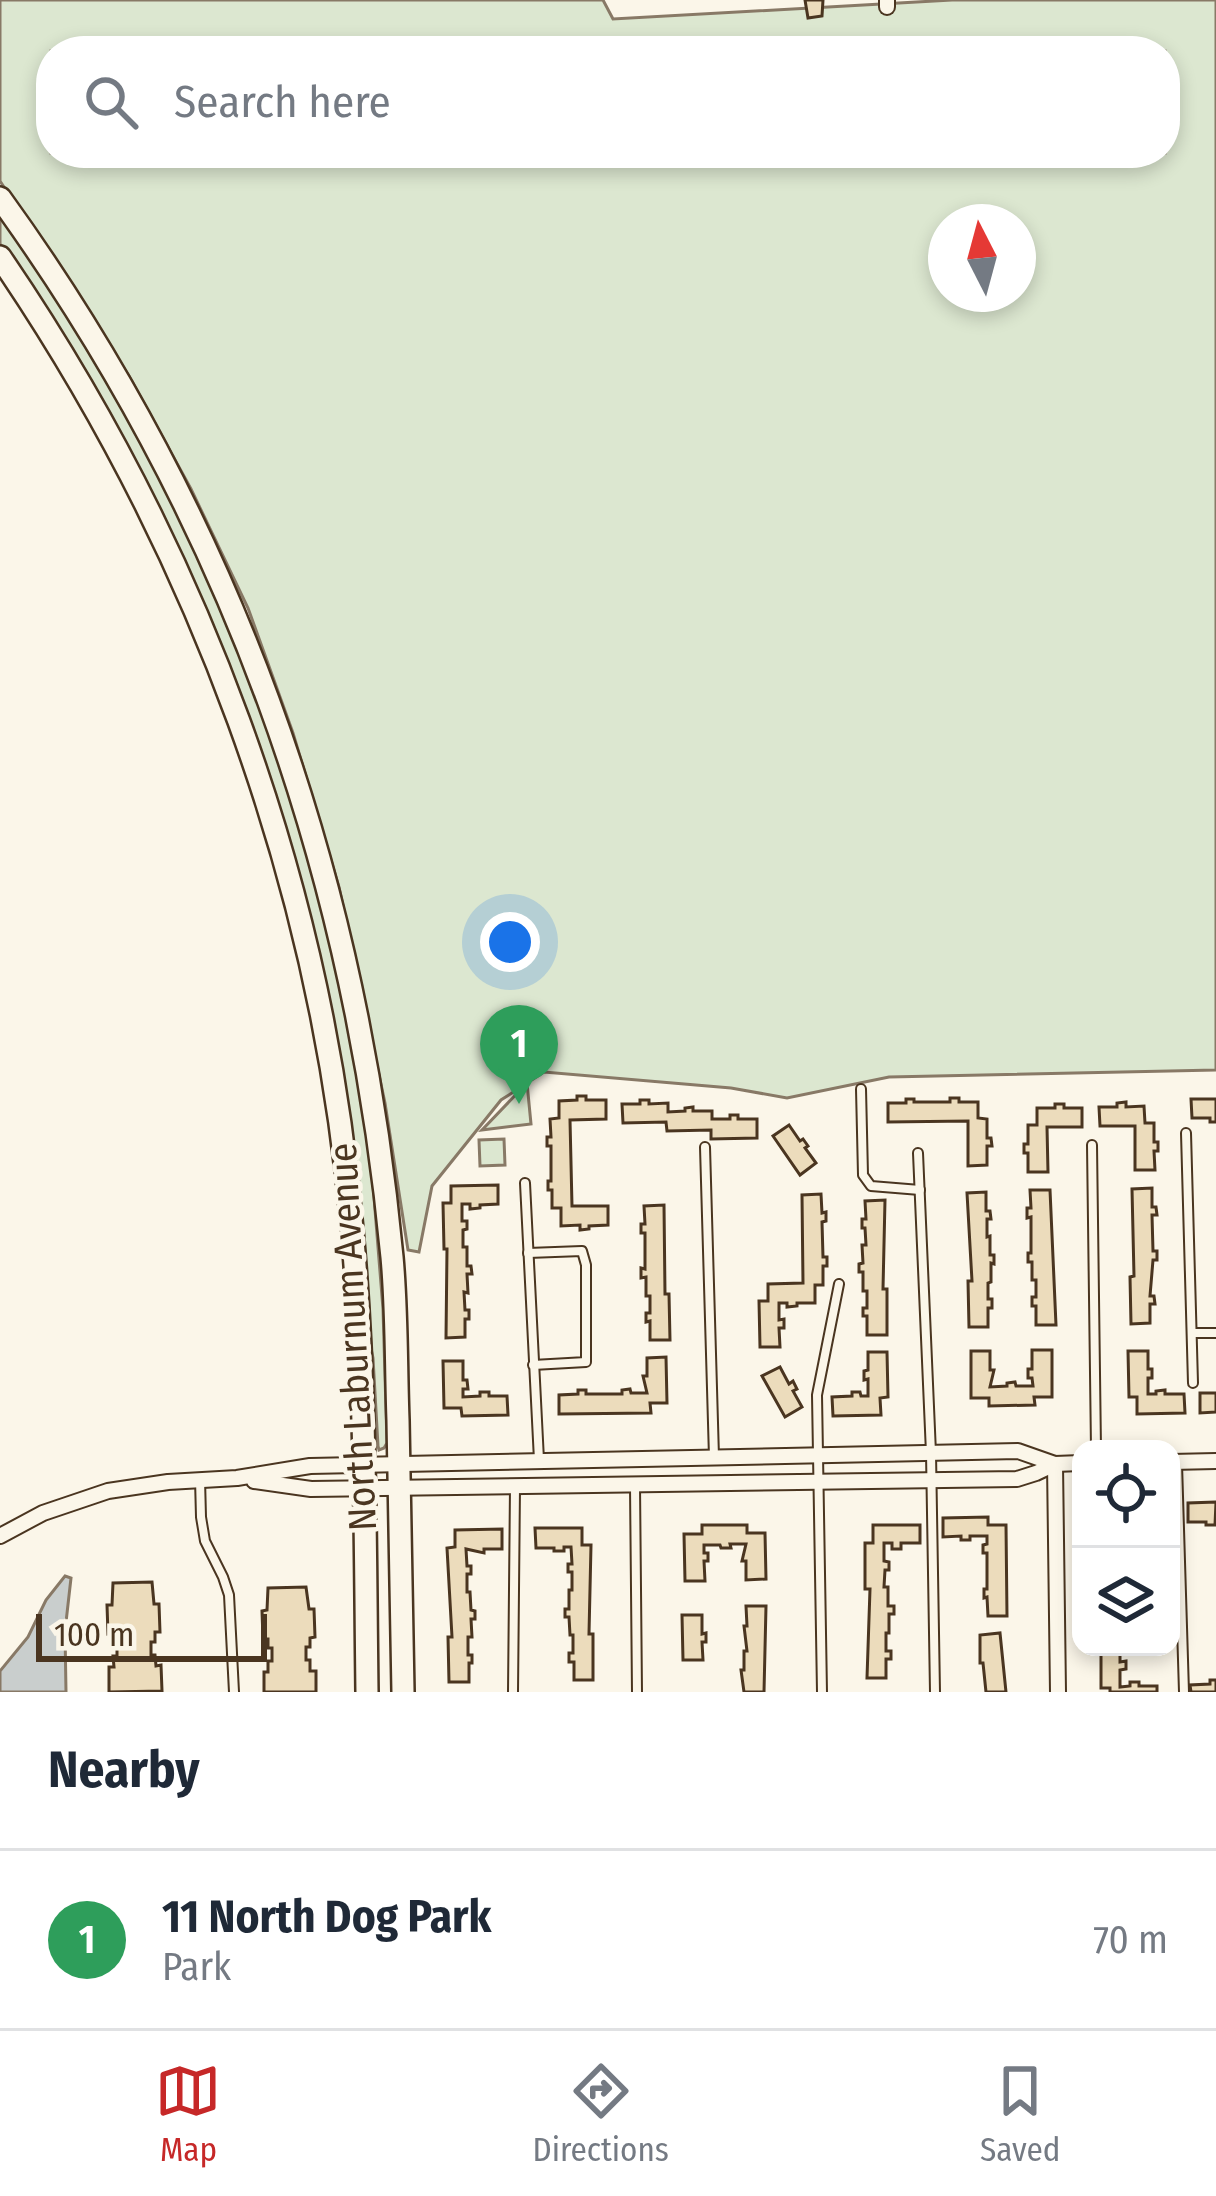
<!DOCTYPE html>
<style>
:root{--surface:#fff;--page:#f6f6f7;--text:#1f2937;--muted:#747a83;--line:#e0e1e3;--accent:#c62828}
body{margin:0;font-family:"Fira Sans Condensed",sans-serif;background:var(--page);color:var(--text)}
.controls{position:absolute;right:36px;bottom:36px;display:grid;overflow:hidden;border-radius:24px;box-shadow:0 6px 18px #0003}
.controls button{width:108px;height:108px;display:grid;place-items:center;padding:0;border:0;border-bottom:3px solid var(--line);background:var(--surface);color:var(--text);font:60px sans-serif}
.compass{position:absolute;left:928px;top:204px;width:108px;height:108px;border-radius:50%;background:var(--surface);box-shadow:0 6px 18px #0003;rotate:354deg}
.scale{position:absolute;left:36px;bottom:30px;width:231px;box-sizing:border-box;padding-left:12px;border:6px solid #4a3520;border-top:0;font-size:33px;line-height:42px;white-space:nowrap;color:#4a3520;-webkit-text-stroke:9px #fbf6e9;paint-order:stroke}
.you{position:absolute;left:510px;top:942px;width:42px;height:42px;margin:-30px;border:9px solid #fff;border-radius:50%;background:#1a73e8;box-shadow:0 0 0 18px #1a73e833}
.badge{display:grid;place-items:center;width:78px;height:78px;border-radius:50%;background:var(--accent);color:#fff;font-size:39px;font-weight:700}
.pin{position:absolute;translate:-50% -99px;filter:drop-shadow(0 3px 6px #0008)}
.pin::after{content:'';position:absolute;top:63px;width:42px;height:36px;background:inherit;clip-path:polygon(0 0,100% 0,50% 100%)}
.list{margin:0;padding:0;list-style:none}
h2{display:flex;justify-content:space-between;align-items:center;height:156px;margin:0;padding:0 48px;font-size:51px}
h2 small{font-size:39px;font-weight:400;color:var(--muted)}
.list li{display:grid;grid-template-columns:78px 1fr auto;gap:36px;align-items:center;box-sizing:border-box;height:180px;padding:0 48px;border-top:3px solid var(--line)}
.list b{display:block;font-size:45px;white-space:nowrap}
.list p{margin:0;font-size:39px;white-space:nowrap;color:var(--muted)}
.list em{font-size:39px;font-style:normal;color:var(--muted)}
.icon{flex:none;width:66px;height:66px;fill:none;stroke:currentColor;stroke-width:2;stroke-linecap:round;stroke-linejoin:round}
.map{position:relative;flex:none;width:1216px;height:1692px;overflow:hidden}
.search{position:absolute;background:var(--surface);box-shadow:0 6px 18px #0003;left:36px;right:36px;top:36px;height:132px;display:flex;align-items:center;gap:30px;box-sizing:border-box;padding:0 42px;border-radius:48px;color:var(--muted);font-size:45px}
.sheet{height:336px;background:var(--surface)}
nav{display:flex;justify-content:space-around;align-items:center;box-sizing:border-box;height:168px;border-top:3px solid var(--line);background:var(--surface);font-size:33px;color:var(--muted)}
nav a{display:grid;justify-items:center;gap:6px}
nav .on{color:var(--accent)}
.map>svg:first-child{display:block}
</style>
<div class="map">
<svg width="1216" height="1692" viewBox="0 0 1216 1692">
<rect width="100%" height="100%" fill="#fbf6e9"/>
<!-- green -->
<g fill="#dce7d0" stroke="#887966" stroke-width="3" fill-rule="evenodd">
<path d="M 0,0 L 603,0 L 613,19 L 952,0 L 1216,0 L 1216,1070 L 889,1077 L 787,1098 L 731,1088 L 544,1072 L 527,1083 L 531,1124 L 482,1130 L 526,1084 L 501,1100 L 432,1186 L 419,1252 L 408,1250 L 385,1103 L 339,887 L 293,733 L 248,608 L 191,489 L 129,376 L 0,181 ZM 51,51 L 1165,51 L 1165,153 L 51,153 ZM 946,222 L 1018,222 L 1018,294 L 946,294 Z"/>
<polygon points="0,214 45,276 170,490 261,702 326,912 352,1037 371,1160 383,1309 387,1443 384,1448 379,1450 378,1446 373,1358 366,1325 354,1181 226,662 28,282 0,244"/>
<polygon points="504,1139 505,1165 480,1166 479,1140"/>
</g>
<!-- water -->
<polygon fill="#c9cecd" stroke="#887966" stroke-width="3" points="65,1576 71,1578 65,1631 66,1692 0,1692 0,1671 28,1637 46,1600"/>
<!-- building -->
<g fill="#ecdcbc" stroke="#4a3520" stroke-width="3">
<polygon points="805,0 823,0 822,16 808,18"/>
<polygon points="577,1096 586,1096 586,1100 606,1100 606,1119 570,1120 572,1206 608,1206 608,1225 589,1226 589,1229 580,1230 580,1225 561,1226 561,1208 552,1208 552,1190 548,1190 548,1181 551,1181 551,1146 547,1146 547,1137 551,1137 550,1119 559,1118 559,1101 577,1100"/>
<polygon points="950,1098 959,1098 959,1102 978,1102 978,1118 987,1119 987,1138 991,1138 992,1146 987,1146 987,1165 968,1166 968,1121 888,1122 888,1103 906,1103 906,1099 914,1099 914,1102 950,1102"/>
<polygon points="1191,1099 1216,1099 1216,1122 1210,1122 1210,1118 1192,1118"/>
<polygon points="640,1100 649,1100 649,1104 668,1103 668,1112 685,1111 685,1108 693,1107 693,1111 712,1111 712,1119 730,1119 730,1115 738,1115 738,1119 757,1119 757,1138 711,1139 711,1130 667,1131 666,1122 623,1123 622,1104 640,1104"/>
<polygon points="1126,1102 1126,1107 1144,1106 1145,1123 1154,1123 1154,1142 1158,1142 1158,1151 1154,1151 1155,1170 1135,1170 1135,1126 1100,1126 1099,1107 1117,1107 1117,1103"/>
<polygon points="1055,1104 1064,1104 1064,1108 1082,1108 1082,1127 1047,1127 1048,1172 1028,1172 1028,1153 1024,1153 1024,1144 1028,1144 1028,1125 1037,1125 1037,1108 1055,1108"/>
<polygon points="789,1125 800,1141 803,1139 808,1146 805,1148 816,1163 800,1175 773,1136"/>
<polygon points="498,1185 498,1204 480,1205 480,1208 470,1209 470,1204 462,1204 462,1221 467,1221 467,1229 463,1230 463,1247 467,1247 467,1266 471,1266 472,1274 467,1274 468,1293 464,1292 465,1310 469,1310 469,1319 465,1319 465,1337 446,1338 447,1249 444,1249 443,1203 451,1203 451,1186"/>
<polygon points="1152,1188 1152,1207 1156,1207 1157,1215 1152,1215 1153,1251 1157,1251 1157,1260 1153,1260 1150,1296 1154,1296 1155,1304 1150,1304 1150,1323 1131,1324 1130,1277 1134,1276 1132,1189"/>
<polygon points="1030,1190 1050,1190 1056,1325 1036,1325 1036,1306 1032,1306 1032,1297 1036,1297 1036,1280 1032,1280 1032,1262 1028,1262 1028,1253 1031,1253 1031,1217 1027,1218 1027,1208 1031,1208"/>
<polygon points="986,1192 986,1211 990,1211 991,1219 987,1219 987,1237 990,1236 990,1255 994,1255 994,1264 991,1263 991,1282 988,1283 988,1299 992,1299 992,1308 988,1308 988,1327 969,1327 968,1281 972,1281 967,1193"/>
<polygon points="821,1194 822,1213 826,1212 826,1221 822,1222 823,1257 827,1257 827,1266 823,1266 823,1285 815,1285 815,1303 797,1303 797,1306 787,1307 787,1303 779,1303 779,1320 784,1319 784,1328 779,1328 780,1347 760,1347 759,1301 768,1301 768,1284 803,1283 802,1195"/>
<polygon points="885,1200 883,1289 887,1289 887,1335 867,1335 867,1316 863,1316 863,1308 867,1308 867,1291 863,1291 863,1272 859,1272 859,1264 863,1263 862,1245 866,1245 865,1228 862,1228 862,1219 866,1219 865,1201"/>
<polygon points="664,1205 665,1294 669,1294 670,1340 650,1340 650,1321 646,1322 646,1313 650,1313 650,1296 646,1296 646,1277 641,1278 641,1268 645,1269 645,1233 641,1233 641,1224 645,1224 644,1206"/>
<polygon points="1032,1350 1052,1350 1052,1397 1034,1397 1035,1405 989,1406 989,1398 971,1398 971,1351 990,1351 990,1370 994,1370 990,1387 1007,1386 1007,1383 1015,1382 1016,1386 1033,1386 1032,1378 1028,1378 1028,1369 1032,1369"/>
<polygon points="1128,1351 1148,1351 1148,1369 1152,1369 1152,1378 1148,1378 1148,1394 1156,1394 1156,1391 1165,1390 1165,1394 1184,1394 1185,1413 1137,1414 1137,1397 1129,1397"/>
<polygon points="868,1352 887,1352 888,1397 880,1398 881,1415 833,1416 832,1397 852,1396 852,1392 860,1392 861,1396 868,1396 868,1379 864,1380 864,1371 868,1370"/>
<polygon points="666,1357 667,1403 650,1403 651,1413 559,1414 559,1395 578,1394 578,1390 586,1390 586,1394 622,1394 622,1390 630,1389 631,1393 647,1393 643,1376 647,1376 647,1358"/>
<polygon points="443,1361 463,1361 463,1380 467,1380 468,1389 463,1389 463,1397 480,1396 480,1392 489,1392 489,1396 507,1396 508,1415 462,1416 461,1408 444,1408"/>
<polygon points="780,1367 789,1384 793,1381 797,1389 793,1391 802,1407 785,1417 762,1376"/>
<polygon points="1200,1393 1216,1393 1216,1412 1200,1413"/>
<polygon points="1216,1502 1215,1525 1206,1525 1206,1522 1188,1522 1188,1503"/>
<polygon points="988,1517 988,1525 1006,1525 1007,1616 988,1616 987,1597 984,1598 984,1589 987,1589 987,1553 983,1553 983,1545 987,1544 987,1536 970,1536 970,1540 961,1540 961,1536 943,1537 943,1518"/>
<polygon points="702,1525 747,1525 747,1533 765,1533 766,1579 746,1580 746,1561 742,1561 746,1544 730,1544 731,1548 721,1548 720,1545 704,1545 704,1553 708,1553 708,1561 704,1561 705,1581 685,1581 684,1534 702,1534"/>
<polygon points="873,1525 920,1525 920,1543 901,1543 901,1549 892,1549 892,1543 884,1543 884,1561 889,1562 889,1570 885,1570 884,1587 888,1587 888,1606 894,1606 894,1614 889,1614 889,1633 886,1633 886,1651 891,1651 891,1659 886,1659 886,1678 867,1678 870,1589 865,1589 865,1543 873,1543"/>
<polygon points="535,1528 582,1528 582,1545 591,1545 589,1634 593,1634 593,1680 574,1680 574,1662 569,1662 569,1653 573,1653 573,1635 570,1635 569,1617 565,1617 565,1609 569,1609 569,1590 572,1590 572,1572 568,1572 568,1564 572,1564 571,1547 564,1547 564,1551 554,1551 554,1548 536,1548"/>
<polygon points="502,1529 502,1549 484,1549 484,1553 466,1549 467,1566 471,1566 471,1574 467,1574 467,1592 470,1592 471,1610 475,1611 475,1619 471,1619 472,1637 468,1637 468,1655 472,1655 472,1663 469,1663 469,1682 449,1682 448,1637 452,1637 447,1548 455,1547 455,1530"/>
<polygon points="152,1582 154,1604 159,1604 160,1632 155,1632 155,1642 151,1642 151,1655 155,1655 156,1666 161,1665 162,1691 109,1692 109,1667 114,1667 113,1656 117,1656 117,1643 113,1643 113,1633 108,1634 107,1605 112,1605 113,1583"/>
<polygon points="306,1587 309,1609 314,1609 315,1637 310,1638 310,1647 306,1647 306,1660 310,1660 310,1671 316,1671 316,1692 264,1692 264,1672 268,1672 268,1661 272,1661 272,1648 268,1648 268,1639 263,1639 262,1611 267,1610 268,1588"/>
<polygon points="746,1606 766,1606 764,1692 744,1692 741,1670 744,1670 744,1651 747,1651 744,1626 747,1626"/>
<polygon points="682,1615 702,1615 702,1634 706,1633 706,1642 702,1642 703,1660 683,1660"/>
<polygon points="1000,1633 1006,1692 986,1692 983,1663 980,1663 980,1635"/>
<polygon points="1101,1647 1120,1647 1120,1662 1126,1661 1126,1669 1120,1670 1120,1687 1130,1686 1130,1682 1139,1682 1139,1686 1157,1686 1157,1692 1110,1692 1110,1688 1101,1688"/>
<polygon points="1210,1680 1216,1680 1216,1692 1191,1692 1190,1685 1210,1684"/>
</g>
<g fill="none" stroke-linecap="round" stroke-linejoin="round">
<!-- service casing -->
<g stroke="#4a3520" stroke-width="12">
<g id="service">
<polyline points="861,1089 863,1175 871,1186 920,1190"/>
<polyline points="1186,1133 1193,1383"/>
<polyline points="1092,1145 1096,1449"/>
<polyline points="705,1147 714,1457"/>
<polyline points="918,1153 931,1453 935,1692"/>
<polyline points="525,1183 539,1460"/>
<polyline points="528,1253 582,1251 586,1265 586,1362 533,1365"/>
<polyline points="1192,1333 1216,1333"/>
<polyline points="1177,1464 1184,1692"/>
<polyline points="200,1479 201,1517 205,1541 223,1577 229,1595 234,1692"/>
<polyline points="635,1486 637,1692"/>
<polyline points="513,1692 515,1487"/>
<polyline points="822,1692 817,1395 839,1284"/>
</g>
</g>
<!-- minor casing -->
<g stroke="#4a3520" stroke-width="18">
<g id="minor">
<polyline points="887,0 887,7"/>
<polyline points="1171,1462 1216,1461"/>
<polyline points="1055,1464 1058,1692"/>
<polyline points="254,1481 311,1489 1017,1479 1036,1473 1055,1464"/>
<polyline points="0,1536 43,1513 108,1491 168,1482 237,1478 310,1466 1018,1451 1055,1464 1081,1463"/>
</g>
</g>
<!-- primary casing -->
<g stroke="#4a3520" stroke-width="26">
<g id="primary">
<path d="M 0,198 C 230,516 355,868 392,1257 C 397,1311 396,1366 398,1420 C 400,1511 401,1601 403,1692"/>
<path d="M 0,257 C 197,545 322,881 352,1229 C 366,1383 365,1538 367,1692"/>
</g>
</g>
<!-- service -->
<use href="#service" stroke="#fbf6e9" stroke-width="8"/>
<!-- minor -->
<use href="#minor" stroke="#fbf6e9" stroke-width="14"/>
<!-- primary -->
<use href="#primary" stroke="#fbf6e9" stroke-width="21"/>
</g>
<g text-anchor="middle" stroke-width="9" stroke-linejoin="round" paint-order="stroke">
<!-- street labels -->
<g font-size="39" fill="#4a3520" stroke="#fbf6e9">
<text transform="translate(352 1337) rotate(-93)" y="14">North Laburnum Avenue</text>
</g>
</g>
</svg>
<div class="controls">
<button><svg class="icon" aria-label="locate" viewBox="0 0 24 24"><circle cx="12" cy="12" r="6"/><path d="M12 2v4M12 18v4M2 12h4M18 12h4"/></svg></button>
<button><svg class="icon" aria-label="layers" viewBox="0 0 24 24"><path d="M12 4l9 5-9 5-9-5zM3 14l9 5 9-5"/></svg></button>
</div>
<svg class="compass" viewBox="-18 -18 36 36"><path d="M0-13l5 13h-10z" fill="#e53935"/><path d="M0 13l5-13h-10z" fill="#747a83"/></svg>
<div class="scale">100 m</div>
<div class="you"></div>
<div class="pin badge" style="left:519px;top:1104px;background:#2e9e5b">1</div>
<div class="search"><svg class="icon" aria-label="search" viewBox="0 0 24 24"><circle cx="10" cy="10" r="6"/><path d="M15 15l6 6"/></svg>Search here</div>
</div>
<section class="sheet">
<h2>Nearby<small></small></h2>
<ul class="list">
<li><span class="badge" style="background:#2e9e5b">1</span><div><b>11 North Dog Park</b><p>Park</p></div><em>70 m</em></li>
</ul>
</section>
<nav>
<a class="on"><svg class="icon" aria-label="map" viewBox="0 0 24 24"><path d="M3 6l6-2 6 2 6-2v14l-6 2-6-2-6 2zM9 4v14M15 6v14"/></svg>Map</a>
<a><svg class="icon" aria-label="directions" viewBox="0 0 24 24"><path d="M12 3l9 9-9 9-9-9zM9 14v-3h6M13 9l2 2-2 2"/></svg>Directions</a>
<a><svg class="icon" aria-label="saved" viewBox="0 0 24 24"><path d="M7 4h10v16l-5-4-5 4z"/></svg>Saved</a>
</nav>
